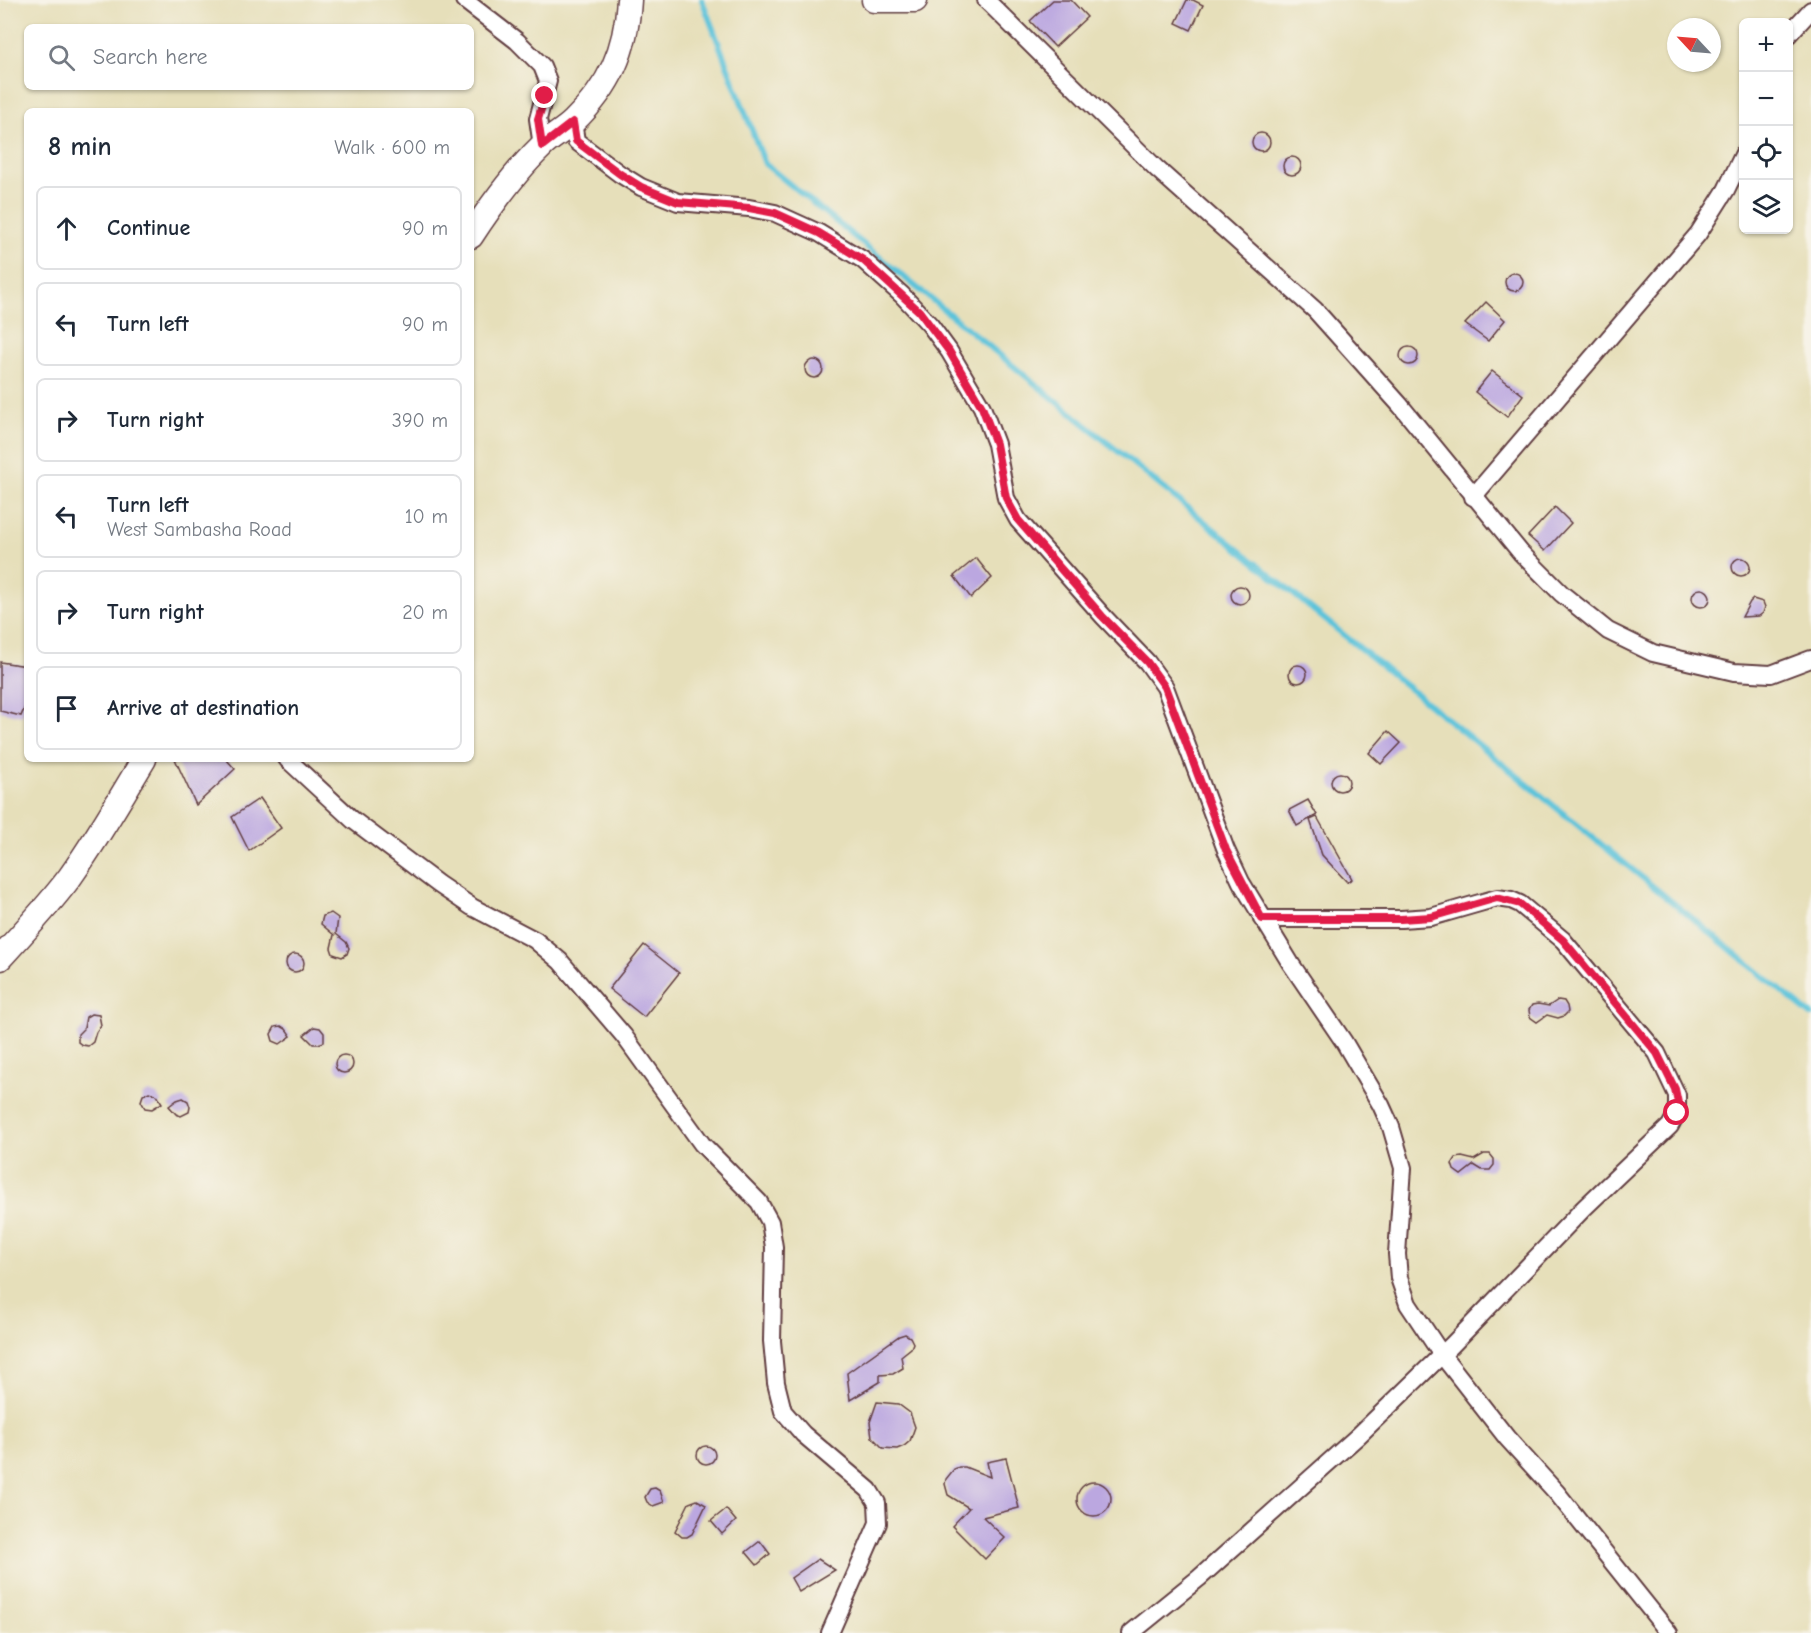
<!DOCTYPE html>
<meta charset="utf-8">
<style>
:root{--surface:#fff;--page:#f6f6f7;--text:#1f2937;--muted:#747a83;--line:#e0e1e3}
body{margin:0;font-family:"Comic Neue",sans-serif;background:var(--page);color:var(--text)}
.controls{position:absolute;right:18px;top:18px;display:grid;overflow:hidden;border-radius:9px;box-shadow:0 2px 4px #0004}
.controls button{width:54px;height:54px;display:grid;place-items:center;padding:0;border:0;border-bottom:2px solid var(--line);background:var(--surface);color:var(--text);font:30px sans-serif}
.compass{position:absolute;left:1667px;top:18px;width:54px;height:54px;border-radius:50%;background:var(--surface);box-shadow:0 2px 4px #0004;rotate:296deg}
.stop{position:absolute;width:18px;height:18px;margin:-14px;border:4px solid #e11d48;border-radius:50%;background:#fff}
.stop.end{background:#e11d48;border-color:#fff;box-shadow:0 2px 6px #0008}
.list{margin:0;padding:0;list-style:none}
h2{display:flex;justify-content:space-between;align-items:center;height:78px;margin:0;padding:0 24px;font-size:26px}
h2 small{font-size:20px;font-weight:400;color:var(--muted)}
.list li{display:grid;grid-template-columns:39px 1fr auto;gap:18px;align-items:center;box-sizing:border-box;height:84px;margin:0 12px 12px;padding:0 12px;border:2px solid var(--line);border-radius:9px}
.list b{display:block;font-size:22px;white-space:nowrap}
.list p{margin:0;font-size:20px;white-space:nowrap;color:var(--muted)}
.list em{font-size:20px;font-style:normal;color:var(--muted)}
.icon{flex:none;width:33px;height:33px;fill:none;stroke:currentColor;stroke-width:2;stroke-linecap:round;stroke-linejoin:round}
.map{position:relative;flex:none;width:1811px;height:1633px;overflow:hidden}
.search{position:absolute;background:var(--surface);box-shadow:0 2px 4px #0004;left:24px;top:24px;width:450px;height:66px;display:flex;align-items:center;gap:15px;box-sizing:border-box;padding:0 21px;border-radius:9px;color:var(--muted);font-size:22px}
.panel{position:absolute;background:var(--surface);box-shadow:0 2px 4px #0004;left:24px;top:108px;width:450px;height:654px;border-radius:9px}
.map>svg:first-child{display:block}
</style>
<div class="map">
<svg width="1811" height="1633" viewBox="0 0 1811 1633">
<rect width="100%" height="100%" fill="#f7f3e8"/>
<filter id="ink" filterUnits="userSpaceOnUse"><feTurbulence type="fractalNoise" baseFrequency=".0167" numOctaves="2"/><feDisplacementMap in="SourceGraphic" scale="12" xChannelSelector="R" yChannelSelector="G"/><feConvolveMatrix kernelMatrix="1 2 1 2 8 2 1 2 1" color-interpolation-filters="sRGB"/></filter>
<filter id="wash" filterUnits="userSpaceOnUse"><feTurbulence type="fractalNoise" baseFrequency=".008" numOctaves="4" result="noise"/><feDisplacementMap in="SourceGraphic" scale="24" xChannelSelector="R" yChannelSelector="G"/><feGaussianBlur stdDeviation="1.35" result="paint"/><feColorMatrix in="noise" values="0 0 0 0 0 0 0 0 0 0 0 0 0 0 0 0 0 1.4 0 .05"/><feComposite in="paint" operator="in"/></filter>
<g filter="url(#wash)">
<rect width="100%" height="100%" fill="#e6dfba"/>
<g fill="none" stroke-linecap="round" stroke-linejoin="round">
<!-- stream -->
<polyline stroke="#5cc3da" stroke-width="6" points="702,0 765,164 1811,1015"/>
</g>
<g id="blocks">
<!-- building -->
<g fill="#bba7e0">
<polygon points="1053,0 1071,0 1087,17 1055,47 1030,21"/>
<polygon points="1187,0 1193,0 1203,5 1191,30 1176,23"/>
<circle cx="1261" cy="142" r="9"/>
<circle cx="1292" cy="166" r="9"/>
<circle cx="1514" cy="282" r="9"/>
<polygon points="1486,302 1505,320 1488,341 1465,324"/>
<circle cx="1409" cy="356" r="9"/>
<circle cx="814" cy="369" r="9"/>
<polygon points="1492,371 1523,395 1507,417 1475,392"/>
<polygon points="1555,507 1571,523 1545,551 1528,536"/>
<polygon points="976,558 992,578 971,598 954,576"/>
<circle cx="1741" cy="567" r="9"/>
<circle cx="1240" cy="595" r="9"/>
<circle cx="1701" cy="598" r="9"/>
<polygon points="1753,599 1763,602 1765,607 1763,613 1759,616 1742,617 1750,602"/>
<polygon points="0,662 27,666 27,702 21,716 0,711"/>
<circle cx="1298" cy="674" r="9"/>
<polygon points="1388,731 1401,743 1381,764 1369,753"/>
<polygon points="175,759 226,759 235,769 196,805"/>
<circle cx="1340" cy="782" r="9"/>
<polygon points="260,798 281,828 249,851 232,817"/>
<polygon points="1308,800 1317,815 1297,826 1289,810"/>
<polygon points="1317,817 1352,879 1347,882 1322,855 1310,820"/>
<polygon points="331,913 338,918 336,934 346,942 349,948 347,954 342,957 333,954 331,948 334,935 321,924 323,916"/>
<polygon points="644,945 679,973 644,1017 609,989"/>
<circle cx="295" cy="963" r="9"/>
<polygon points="1558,1000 1564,1001 1567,1006 1568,1012 1564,1016 1558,1018 1547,1015 1537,1022 1530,1017 1529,1010 1532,1005 1538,1004 1549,1006"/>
<polygon points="91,1014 99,1015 101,1025 96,1032 93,1042 88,1046 82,1045 78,1042 78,1034 84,1028 86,1017"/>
<polygon points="281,1026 286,1029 291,1036 280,1044 273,1041 271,1034 275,1027"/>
<polygon points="314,1027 320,1028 324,1033 324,1042 318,1044 313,1044 304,1035"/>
<circle cx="344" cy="1064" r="9"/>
<polygon points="149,1092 157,1095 162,1103 152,1109 145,1108 141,1101 143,1095"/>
<polygon points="183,1098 188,1101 190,1107 189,1112 181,1116 176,1114 169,1106 177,1100"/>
<polygon points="1484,1154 1490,1154 1494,1159 1494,1165 1490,1170 1482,1170 1474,1165 1461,1175 1454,1170 1452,1164 1456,1158 1462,1157 1474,1160"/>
<polygon points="905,1334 910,1337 913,1343 911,1348 901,1356 903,1368 893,1374 880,1375 880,1382 850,1400 847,1373 899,1336"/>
<polygon points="877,1402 898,1404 910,1413 915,1427 910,1441 904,1446 897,1449 883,1448 872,1437 870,1422"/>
<circle cx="706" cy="1455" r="9"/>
<polygon points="1006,1458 1019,1508 983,1517 1005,1538 985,1559 952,1526 969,1508 948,1495 945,1484 946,1479 954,1469 959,1467 965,1467 990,1477 987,1462"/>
<circle cx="1094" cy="1499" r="17"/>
<polygon points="655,1488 660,1491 664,1502 653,1506 647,1502 645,1497 650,1489"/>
<polygon points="697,1500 706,1505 692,1534 687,1537 682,1537 675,1531 689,1503"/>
<polygon points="726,1509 736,1521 722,1534 711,1521"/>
<polygon points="760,1541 770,1554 757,1565 746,1552"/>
<polygon points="818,1559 835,1570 799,1592 791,1578"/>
</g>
</g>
</g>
<g filter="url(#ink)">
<use href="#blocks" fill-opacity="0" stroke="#613c40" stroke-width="1.5"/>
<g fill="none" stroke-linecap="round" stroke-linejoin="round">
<!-- street casing -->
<g stroke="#613c40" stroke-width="20">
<g id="street">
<polyline points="464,0 517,41 542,66 548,81 538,119 542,146"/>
<polyline points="986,0 1157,169 1315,310 1400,405 1521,553 1562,594 1608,631 1653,653 1734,672 1771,674 1811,659"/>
<polyline points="1788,35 1811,10"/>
<polyline points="573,122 576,141 620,174 641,187 678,202 749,208 775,213 819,233 863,260 902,295 930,325 949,351 982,407 996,444 1006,498 1018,520 1103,616 1147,662 1165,687 1226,850 1241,882 1291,964 1344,1042 1381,1105 1391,1127 1403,1168 1397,1254 1399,1278 1408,1304 1442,1355 1507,1438 1557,1493 1669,1633"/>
<polyline points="1473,497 1698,234 1726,190 1744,153"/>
<polyline points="287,759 353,820 438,884 472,907 535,940 560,961 624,1036 702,1144 759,1202 770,1222 774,1247 772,1341 776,1383 783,1411 803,1434 869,1490 877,1503 878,1523 830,1633"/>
<polyline points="1131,1633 1199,1578 1358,1436 1452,1345 1584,1208 1670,1126 1677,1113 1677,1095 1657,1053 1563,940 1520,904 1511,900 1497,898 1431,917 1401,919 1262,919"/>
</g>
</g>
<!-- secondary casing -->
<g stroke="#613c40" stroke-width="27">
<g id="secondary">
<polyline points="874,0 915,0"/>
<path d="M 471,236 C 492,204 514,173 541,147 C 551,137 564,131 574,121 C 610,86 626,51 629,0"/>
<path d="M 0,958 C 24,932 49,905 70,877 C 97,839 120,799 144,759"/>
</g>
</g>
<!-- street -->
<use href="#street" stroke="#fff" stroke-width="16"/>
<!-- secondary -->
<use href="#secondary" stroke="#fff" stroke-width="24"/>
</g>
</g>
<g fill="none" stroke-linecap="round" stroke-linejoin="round" filter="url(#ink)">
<!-- route -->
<polyline stroke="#e11d48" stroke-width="8" points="545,96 538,119 542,146 573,122 576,141 620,174 641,187 678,202 749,208 775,213 819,233 863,260 919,311 949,351 982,407 996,444 1006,498 1018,520 1102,616 1147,662 1165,687 1226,850 1262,919 1401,919 1431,917 1497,898 1520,904 1563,940 1657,1053 1675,1089 1678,1103 1677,1113"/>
</g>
</svg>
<div class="controls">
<button>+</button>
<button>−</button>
<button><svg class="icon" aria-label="locate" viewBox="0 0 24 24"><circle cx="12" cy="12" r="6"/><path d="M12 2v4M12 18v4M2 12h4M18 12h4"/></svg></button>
<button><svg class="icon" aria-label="layers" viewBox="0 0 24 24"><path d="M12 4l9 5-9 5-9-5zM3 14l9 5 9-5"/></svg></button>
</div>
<svg class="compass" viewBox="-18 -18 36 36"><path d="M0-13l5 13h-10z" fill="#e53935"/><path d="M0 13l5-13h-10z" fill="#747a83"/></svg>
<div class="stop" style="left:1677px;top:1113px"></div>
<div class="stop end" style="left:545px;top:96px"></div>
<div class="search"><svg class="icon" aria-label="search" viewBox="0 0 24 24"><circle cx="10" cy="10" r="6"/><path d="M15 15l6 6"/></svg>Search here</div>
<section class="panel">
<h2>8 min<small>Walk · 600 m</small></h2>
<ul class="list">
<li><svg class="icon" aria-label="ahead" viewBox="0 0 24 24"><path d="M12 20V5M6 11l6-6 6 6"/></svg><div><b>Continue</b></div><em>90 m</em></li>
<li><svg class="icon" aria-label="left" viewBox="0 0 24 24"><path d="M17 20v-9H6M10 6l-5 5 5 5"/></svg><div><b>Turn left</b></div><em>90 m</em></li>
<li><svg class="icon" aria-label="right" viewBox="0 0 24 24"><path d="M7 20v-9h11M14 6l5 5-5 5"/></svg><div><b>Turn right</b></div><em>390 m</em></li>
<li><svg class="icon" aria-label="left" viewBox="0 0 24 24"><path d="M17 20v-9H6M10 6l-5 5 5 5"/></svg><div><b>Turn left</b><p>West Sambasha Road</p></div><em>10 m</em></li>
<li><svg class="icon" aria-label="right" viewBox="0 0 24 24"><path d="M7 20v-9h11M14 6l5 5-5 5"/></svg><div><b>Turn right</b></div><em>20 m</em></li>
<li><svg class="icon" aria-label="arrive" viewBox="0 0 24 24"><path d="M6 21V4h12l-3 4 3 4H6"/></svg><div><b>Arrive at destination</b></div></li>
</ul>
</section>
</div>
